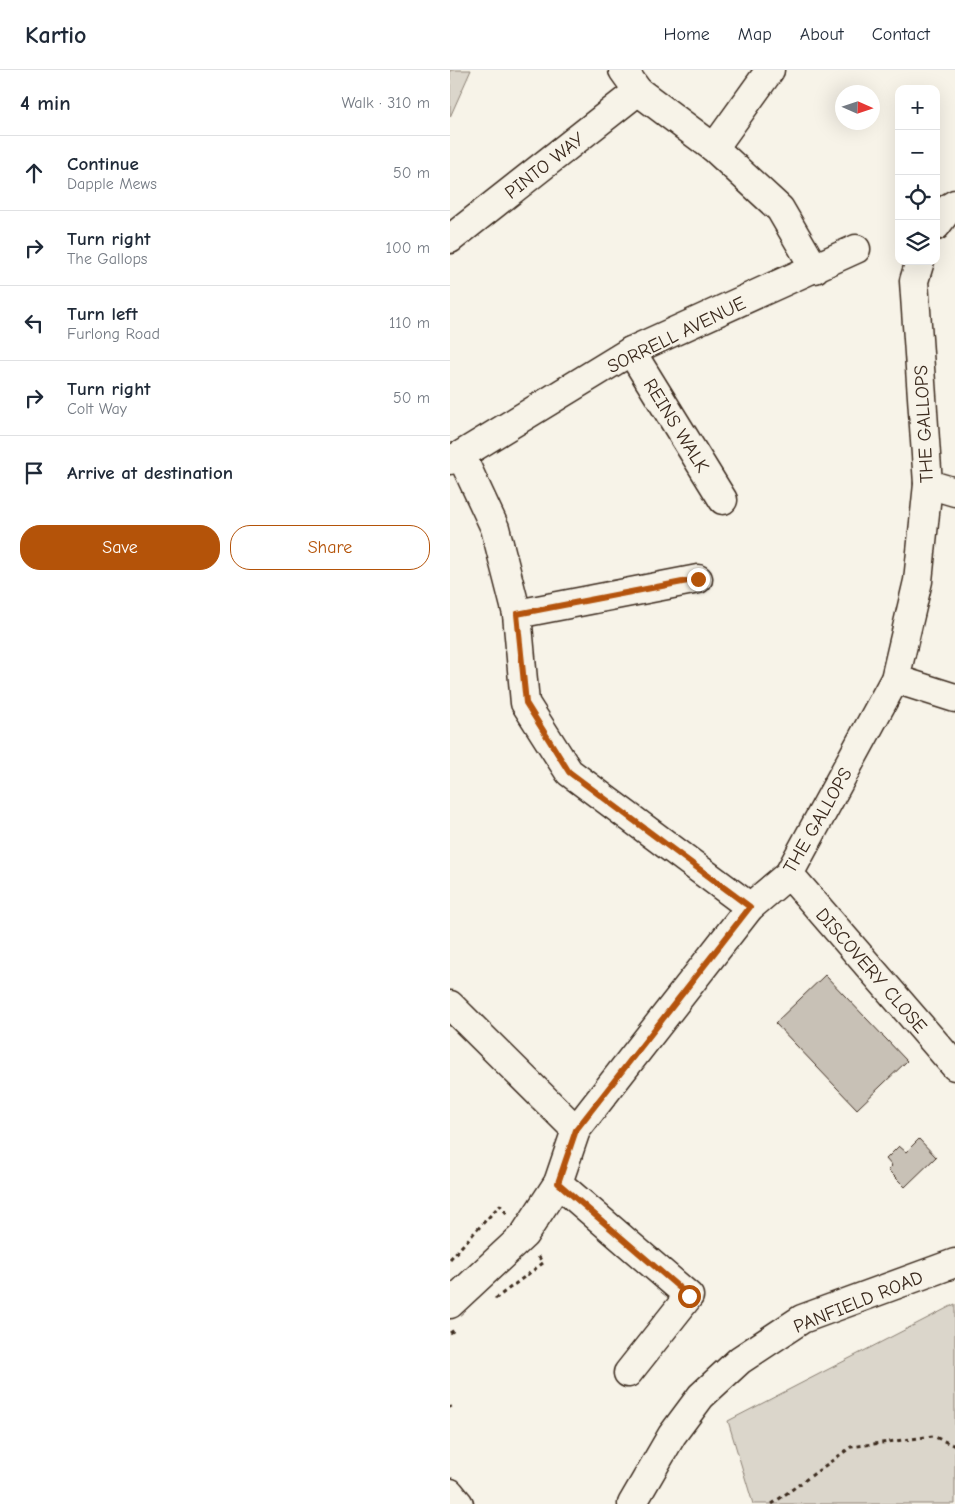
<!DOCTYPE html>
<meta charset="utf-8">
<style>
:root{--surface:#fff;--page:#f2f2f3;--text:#1f2937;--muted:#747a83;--line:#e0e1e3;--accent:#b45309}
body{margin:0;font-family:"Comic Neue",sans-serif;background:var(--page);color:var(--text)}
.controls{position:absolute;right:15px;top:15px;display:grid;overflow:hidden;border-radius:10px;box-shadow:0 5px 20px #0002}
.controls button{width:45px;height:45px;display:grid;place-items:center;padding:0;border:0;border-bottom:1px solid var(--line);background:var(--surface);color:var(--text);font:25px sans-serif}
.compass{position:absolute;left:385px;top:15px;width:45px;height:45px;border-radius:50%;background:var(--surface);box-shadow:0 5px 20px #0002;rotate:93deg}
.stop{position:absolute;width:15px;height:15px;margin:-11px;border:4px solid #b45309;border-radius:50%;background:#fff}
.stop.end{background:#b45309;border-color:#fff;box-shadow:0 1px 5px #0008}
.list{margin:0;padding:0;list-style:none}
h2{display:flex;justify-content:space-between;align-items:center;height:65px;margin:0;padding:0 20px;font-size:21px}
h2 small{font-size:16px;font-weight:400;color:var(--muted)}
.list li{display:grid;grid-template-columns:32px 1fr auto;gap:15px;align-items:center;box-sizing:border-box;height:75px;padding:0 20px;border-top:1px solid var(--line)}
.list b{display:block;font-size:19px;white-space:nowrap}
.list p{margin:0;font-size:16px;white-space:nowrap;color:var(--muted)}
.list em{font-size:16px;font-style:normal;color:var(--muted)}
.actions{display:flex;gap:10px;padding:15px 20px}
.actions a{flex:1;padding:11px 0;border:1px solid var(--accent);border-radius:20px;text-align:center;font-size:18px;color:var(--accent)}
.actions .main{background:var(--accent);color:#fff}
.icon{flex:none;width:28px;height:28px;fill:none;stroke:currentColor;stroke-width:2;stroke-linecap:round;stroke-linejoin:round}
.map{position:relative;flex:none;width:505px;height:1434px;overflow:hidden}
header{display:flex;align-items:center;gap:30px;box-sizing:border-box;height:70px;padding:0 25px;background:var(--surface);border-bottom:1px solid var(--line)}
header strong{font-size:24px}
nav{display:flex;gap:28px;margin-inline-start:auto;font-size:18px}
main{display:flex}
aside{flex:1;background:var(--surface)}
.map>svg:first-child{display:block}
</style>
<header>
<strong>Kartio</strong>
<nav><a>Home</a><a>Map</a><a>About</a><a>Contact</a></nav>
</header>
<main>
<aside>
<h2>4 min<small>Walk · 310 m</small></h2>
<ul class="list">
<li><svg class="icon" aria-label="ahead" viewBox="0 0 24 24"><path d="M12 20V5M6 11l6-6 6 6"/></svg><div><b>Continue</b><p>Dapple Mews</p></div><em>50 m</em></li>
<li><svg class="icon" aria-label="right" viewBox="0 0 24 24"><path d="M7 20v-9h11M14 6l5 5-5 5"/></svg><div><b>Turn right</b><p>The Gallops</p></div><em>100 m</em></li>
<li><svg class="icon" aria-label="left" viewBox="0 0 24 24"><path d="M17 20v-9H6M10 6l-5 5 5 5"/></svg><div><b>Turn left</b><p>Furlong Road</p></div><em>110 m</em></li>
<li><svg class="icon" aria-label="right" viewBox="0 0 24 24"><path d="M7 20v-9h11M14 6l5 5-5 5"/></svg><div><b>Turn right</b><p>Colt Way</p></div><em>50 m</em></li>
<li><svg class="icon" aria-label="arrive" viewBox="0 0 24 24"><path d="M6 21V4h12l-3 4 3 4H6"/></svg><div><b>Arrive at destination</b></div></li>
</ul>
<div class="actions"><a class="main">Save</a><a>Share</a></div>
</aside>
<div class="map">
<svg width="505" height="1434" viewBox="0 0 505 1434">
<rect width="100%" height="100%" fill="#f7f3e8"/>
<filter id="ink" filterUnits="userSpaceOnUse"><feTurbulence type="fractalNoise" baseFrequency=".02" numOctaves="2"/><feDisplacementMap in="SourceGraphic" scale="10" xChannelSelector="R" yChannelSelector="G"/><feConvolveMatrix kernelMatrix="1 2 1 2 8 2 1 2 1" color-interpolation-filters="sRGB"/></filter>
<g filter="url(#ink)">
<!-- green -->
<g fill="#dbd6cb" stroke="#8b8074">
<polygon points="0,0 21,0 0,47"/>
<polygon points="505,1234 505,1434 303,1434 278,1351"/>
</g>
<!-- building -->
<g fill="#c8c1b6" stroke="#3b2a1e">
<polygon points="375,905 457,991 407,1039 325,953"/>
<polygon points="469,1069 486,1087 455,1117 438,1100 442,1096 436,1089 449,1076 456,1082"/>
</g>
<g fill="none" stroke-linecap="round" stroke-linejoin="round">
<!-- minor casing -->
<g stroke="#3b2a1e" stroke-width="31">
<g id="minor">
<polyline points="173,0 188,21 264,78 330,139 365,199"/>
<polyline points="264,78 320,0"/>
<polyline points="486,156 500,137 505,134"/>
<polyline points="0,169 188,21"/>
<polyline points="181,281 273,430"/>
<polyline points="11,385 45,458 67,544 75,633 119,702 300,837"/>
<polyline points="0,390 11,385 181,281 406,179"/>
<polyline points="478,414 505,422"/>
<polyline points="67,544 248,509"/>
<polyline points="445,609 505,628"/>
<polyline points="339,804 505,996"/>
<polyline points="0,935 126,1060"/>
<polyline points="108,1113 239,1226 178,1303"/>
<polyline points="0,1234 74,1165 108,1113 126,1060 300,837 339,804 445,609 468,511 478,414 464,211 470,191"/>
<polyline points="0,1423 9,1434"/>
</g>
</g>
<!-- major casing -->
<g stroke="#3b2a1e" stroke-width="31">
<polyline id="major" points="182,1434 222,1365 251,1326 290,1290 352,1249 505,1193"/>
</g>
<!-- path -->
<g stroke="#3b2a1e" stroke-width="3" stroke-dasharray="4 4" stroke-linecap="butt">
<polyline points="0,1189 50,1135 58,1145"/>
<polyline points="45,1229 93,1193 88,1186"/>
<polyline points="0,1263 6,1259"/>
<polyline points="0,1336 1,1338"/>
<polyline points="322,1434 401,1377 483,1366 505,1376"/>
</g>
<!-- minor -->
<use href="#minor" stroke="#f7f3e8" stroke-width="28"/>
<!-- major -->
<use href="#major" stroke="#f7f3e8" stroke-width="28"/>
</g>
</g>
<g fill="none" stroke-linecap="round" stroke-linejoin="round" filter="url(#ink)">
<!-- route -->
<polyline stroke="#b45309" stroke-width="6" points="239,1226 108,1113 126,1060 300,837 119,702 76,633 67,544 248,509"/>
</g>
<g text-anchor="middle" stroke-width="4" stroke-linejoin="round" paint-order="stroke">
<!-- street labels -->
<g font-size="19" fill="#3b2a1e" stroke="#f7f3e8">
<text transform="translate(94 95) rotate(-38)" y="7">PINTO WAY</text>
<text transform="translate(226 264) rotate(-26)" y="7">SORRELL AVENUE</text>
<text transform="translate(473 354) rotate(-93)" y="7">THE GALLOPS</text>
<text transform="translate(227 355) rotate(58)" y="7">REINS WALK</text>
<text transform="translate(367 750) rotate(-60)" y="7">THE GALLOPS</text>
<text transform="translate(422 900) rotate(49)" y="7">DISCOVERY CLOSE</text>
<text transform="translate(408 1231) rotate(-22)" y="7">PANFIELD ROAD</text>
</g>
</g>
</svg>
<div class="controls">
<button>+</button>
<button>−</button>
<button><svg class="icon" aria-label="locate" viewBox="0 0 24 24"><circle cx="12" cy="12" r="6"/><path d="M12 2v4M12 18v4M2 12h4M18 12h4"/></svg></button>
<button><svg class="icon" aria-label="layers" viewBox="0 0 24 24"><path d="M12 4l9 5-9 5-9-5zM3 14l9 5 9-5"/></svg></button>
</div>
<svg class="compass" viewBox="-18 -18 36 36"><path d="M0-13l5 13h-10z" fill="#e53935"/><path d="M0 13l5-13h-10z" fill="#747a83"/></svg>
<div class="stop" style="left:239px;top:1226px"></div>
<div class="stop end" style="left:248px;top:509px"></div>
</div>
</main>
